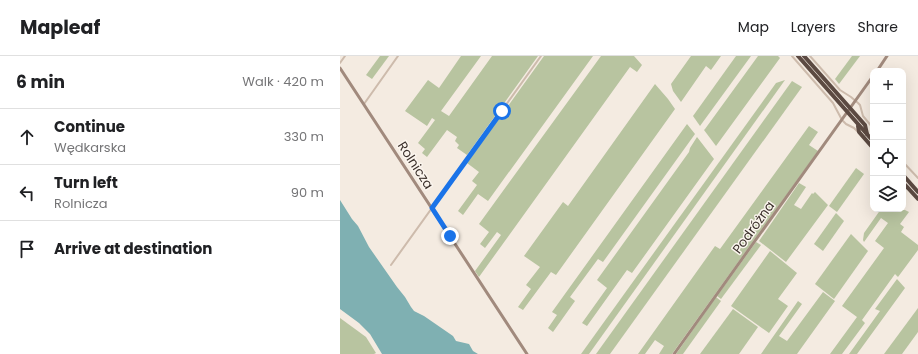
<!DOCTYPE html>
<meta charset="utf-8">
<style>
:root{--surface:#fff;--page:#f2f2f2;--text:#202124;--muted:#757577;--line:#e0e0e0}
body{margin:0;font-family:Poppins,sans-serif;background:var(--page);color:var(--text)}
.controls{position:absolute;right:12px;top:12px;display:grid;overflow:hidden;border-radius:8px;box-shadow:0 4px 16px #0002}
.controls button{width:36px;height:36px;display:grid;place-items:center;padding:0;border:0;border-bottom:1px solid var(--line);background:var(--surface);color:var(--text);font:20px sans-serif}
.stop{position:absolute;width:12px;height:12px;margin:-9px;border:3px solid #1a73e8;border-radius:50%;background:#fff}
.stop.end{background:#1a73e8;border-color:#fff;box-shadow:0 1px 4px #0008}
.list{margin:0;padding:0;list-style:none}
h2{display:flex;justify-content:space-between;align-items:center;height:52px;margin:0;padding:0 16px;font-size:17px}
h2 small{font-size:13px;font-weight:400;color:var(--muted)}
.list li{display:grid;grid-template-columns:26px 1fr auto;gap:12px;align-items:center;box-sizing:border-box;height:56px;padding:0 16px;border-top:1px solid var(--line)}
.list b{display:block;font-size:15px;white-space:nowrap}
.list p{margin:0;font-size:13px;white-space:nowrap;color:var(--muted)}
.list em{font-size:13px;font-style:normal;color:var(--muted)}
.icon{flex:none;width:22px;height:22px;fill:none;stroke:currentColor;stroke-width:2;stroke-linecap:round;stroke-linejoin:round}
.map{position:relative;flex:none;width:578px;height:298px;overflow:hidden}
header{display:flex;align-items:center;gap:24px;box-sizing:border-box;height:56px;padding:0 20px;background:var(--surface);border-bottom:1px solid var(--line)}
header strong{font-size:19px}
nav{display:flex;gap:22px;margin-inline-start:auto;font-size:14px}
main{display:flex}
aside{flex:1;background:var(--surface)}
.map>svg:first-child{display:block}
</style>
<header>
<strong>Mapleaf</strong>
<nav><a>Map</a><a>Layers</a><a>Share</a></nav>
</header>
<main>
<aside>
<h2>6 min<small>Walk · 420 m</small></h2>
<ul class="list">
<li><svg class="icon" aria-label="ahead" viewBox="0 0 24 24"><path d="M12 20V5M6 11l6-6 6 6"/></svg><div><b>Continue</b><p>Wędkarska</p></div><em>330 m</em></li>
<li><svg class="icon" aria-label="left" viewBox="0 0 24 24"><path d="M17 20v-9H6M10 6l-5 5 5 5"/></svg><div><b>Turn left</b><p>Rolnicza</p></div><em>90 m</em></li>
<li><svg class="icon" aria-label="arrive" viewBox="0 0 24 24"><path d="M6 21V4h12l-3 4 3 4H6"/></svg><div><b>Arrive at destination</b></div></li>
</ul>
</aside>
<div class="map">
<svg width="578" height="298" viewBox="0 0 578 298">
<rect width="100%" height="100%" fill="#f4ebe1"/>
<!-- green -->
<g fill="#b8c4a0">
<polygon points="40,0 49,0 32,23 26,19"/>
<polygon points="121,0 141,0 101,55 109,60 152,0 198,0 127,99 117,92 119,89 115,85 117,81 107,74 87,101 82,97 85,93 78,87 95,64 92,62 87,70 65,55 88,24 99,32"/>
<polygon points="204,0 253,0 148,145 138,138 123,159 118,155 137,129 132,125 139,116 127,107"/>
<polygon points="261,0 294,0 302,9 297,16 290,11 139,221 135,215 161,179 157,176 145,192 140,188 149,176 139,168"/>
<polygon points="351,0 381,0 371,14 366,10 341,46 333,35 331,28"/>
<polygon points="396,0 411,0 360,70 353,60"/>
<polygon points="418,0 438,0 440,2 376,90 364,74 365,73"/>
<polygon points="512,0 520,0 499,28 495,23"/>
<polygon points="445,24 249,298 241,298 436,27"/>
<polygon points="452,25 462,31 270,298 256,298"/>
<polygon points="315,28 328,43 335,53 216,219 211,216 183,254 178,251 191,233 186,229 200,211 184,200 223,146 228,150"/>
<polygon points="347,68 355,78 263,206 258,203 230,241 235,245 213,276 208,272 217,259 212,256"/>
<polygon points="469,70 478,76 469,89 478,95 332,298 319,298 324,290 315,284 305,298 298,298 375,190 380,193"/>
<polygon points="357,81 374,103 292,217 287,214 247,270 242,267 267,232 257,224 349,96 350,92"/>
<polygon points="516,112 524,118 497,156 489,150"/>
<polygon points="459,127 466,131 454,149 461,153 472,137 473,138 475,136 488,149 446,206 419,185"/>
<polygon points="541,153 544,153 546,155 548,153 565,154 569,156 560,168 564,171 561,176 578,189 578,194 558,221 555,218 522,264 525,267 502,298 490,298 517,261 502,250 544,192 535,185 548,167 541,162 524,186 523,184 524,177"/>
<polygon points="496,157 504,165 483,195 474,188"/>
<polygon points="511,178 528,195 494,243 475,228"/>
<polygon points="416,186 421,189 381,243 377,240"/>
<polygon points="430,195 457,217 438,243 448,250 429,277 391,250"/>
<polygon points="557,223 565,232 517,298 509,298 540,255 535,253"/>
<polygon points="483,236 495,245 457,298 421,298 458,245 462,248 439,280 447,285"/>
<polygon points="376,241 381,245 343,298 336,298"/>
<polygon points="578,252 578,276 562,298 544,298"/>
<polygon points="393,253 418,271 399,298 360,298"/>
<polygon points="0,262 26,281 36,297 34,298 0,298"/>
</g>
<!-- water -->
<polygon fill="#7fb0b2" points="0,144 12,163 18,170 29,191 57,231 65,241 71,251 74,255 84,260 113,280 116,285 129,288 133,295 138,298 42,298 30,278 19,267 0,253"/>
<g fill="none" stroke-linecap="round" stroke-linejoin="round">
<!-- street -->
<g stroke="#cdbbac" stroke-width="2">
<polyline points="452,0 493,47 502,64 506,68 514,72 517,75"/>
<polyline points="470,0 500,34 511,41 518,47 520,49 523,60 533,72"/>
<polyline points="0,7 5,0"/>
<polyline points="24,48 58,0"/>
<polyline points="563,106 578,122"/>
<polyline points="51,209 201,0"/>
</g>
<!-- secondary -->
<g stroke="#a18a7d" stroke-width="3">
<polyline points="0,12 187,298"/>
<polyline points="537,15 547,0"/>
<polyline points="334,298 533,20"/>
</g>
<!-- highway -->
<g stroke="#5c4a42" stroke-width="4">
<polyline points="458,0 533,85"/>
<polyline points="464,0 525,69 527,78"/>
<polyline points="518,70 519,76 533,92"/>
<polyline points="563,119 578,136"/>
<polyline points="563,127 568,132 578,143"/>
</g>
</g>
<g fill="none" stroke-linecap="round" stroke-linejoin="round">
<!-- route -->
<polyline stroke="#1a73e8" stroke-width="5" points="110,180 92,152 162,55"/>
</g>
<g text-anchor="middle" stroke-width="3" stroke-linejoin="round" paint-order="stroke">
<!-- street labels -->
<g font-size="13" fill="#3b302b" stroke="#fbf5ee">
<text transform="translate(76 109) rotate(57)" y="5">Rolnicza</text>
<text transform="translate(413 171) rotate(-54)" y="5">Podróżna</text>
</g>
</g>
</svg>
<div class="controls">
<button>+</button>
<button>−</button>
<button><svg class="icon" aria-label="locate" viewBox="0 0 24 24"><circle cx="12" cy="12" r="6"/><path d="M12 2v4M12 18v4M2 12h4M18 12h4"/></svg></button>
<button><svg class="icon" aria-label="layers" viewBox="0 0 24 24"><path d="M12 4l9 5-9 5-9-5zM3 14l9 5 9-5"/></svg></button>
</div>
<div class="stop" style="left:162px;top:55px"></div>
<div class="stop end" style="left:110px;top:180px"></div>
</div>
</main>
